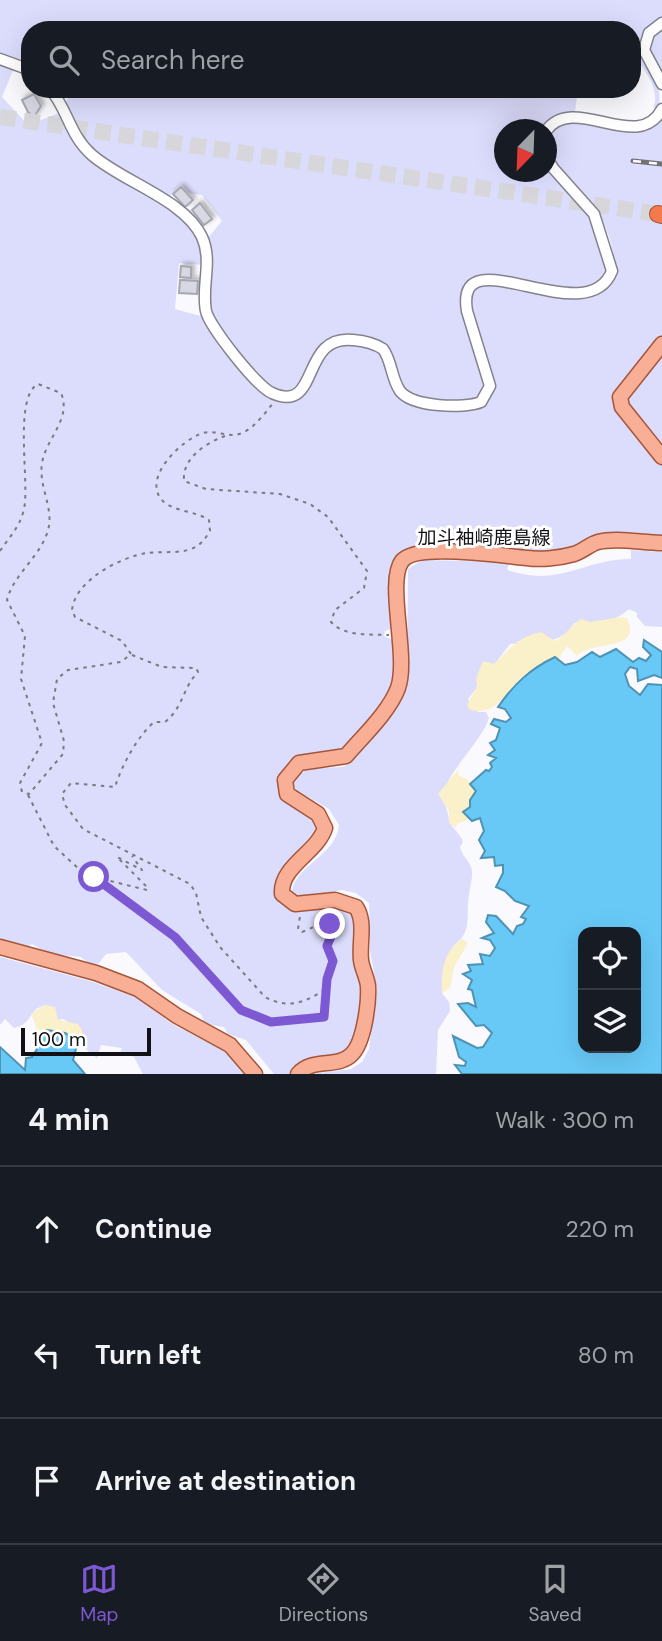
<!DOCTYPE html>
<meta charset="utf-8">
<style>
:root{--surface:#171b24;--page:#20242c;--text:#f1f3f6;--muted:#9ea1a6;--line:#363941;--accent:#7c58d2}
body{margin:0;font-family:"DM Sans","Noto Sans JP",sans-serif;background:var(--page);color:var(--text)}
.controls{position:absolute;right:21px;bottom:21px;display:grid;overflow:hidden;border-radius:14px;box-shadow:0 7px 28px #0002}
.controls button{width:63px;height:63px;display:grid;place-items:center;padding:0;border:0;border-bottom:2px solid var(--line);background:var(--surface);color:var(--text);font:35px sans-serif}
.compass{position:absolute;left:494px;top:119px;width:63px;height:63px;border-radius:50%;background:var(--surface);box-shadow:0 7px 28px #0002;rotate:203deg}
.scale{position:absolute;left:21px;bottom:18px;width:130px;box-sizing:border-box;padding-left:7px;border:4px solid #121216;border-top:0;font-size:19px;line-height:24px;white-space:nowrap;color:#121216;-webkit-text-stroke:5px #fff;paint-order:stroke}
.stop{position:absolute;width:21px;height:21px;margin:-16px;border:5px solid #7c58d2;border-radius:50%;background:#fff}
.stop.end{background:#7c58d2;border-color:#fff;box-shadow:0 2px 7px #0008}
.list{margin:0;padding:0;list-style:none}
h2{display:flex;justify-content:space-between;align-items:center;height:91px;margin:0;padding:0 28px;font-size:30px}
h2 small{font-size:23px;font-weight:400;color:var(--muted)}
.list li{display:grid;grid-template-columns:46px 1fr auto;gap:21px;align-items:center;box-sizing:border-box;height:126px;padding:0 28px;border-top:2px solid var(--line)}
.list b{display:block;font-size:26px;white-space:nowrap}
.list em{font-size:23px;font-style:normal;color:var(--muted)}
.icon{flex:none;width:38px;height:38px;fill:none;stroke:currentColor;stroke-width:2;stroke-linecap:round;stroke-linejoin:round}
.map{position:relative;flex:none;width:662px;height:1074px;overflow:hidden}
.search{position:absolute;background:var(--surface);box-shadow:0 7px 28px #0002;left:21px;right:21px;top:21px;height:77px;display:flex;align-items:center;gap:18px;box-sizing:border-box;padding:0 24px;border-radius:28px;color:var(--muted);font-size:26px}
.sheet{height:469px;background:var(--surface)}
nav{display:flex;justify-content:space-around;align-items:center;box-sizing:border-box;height:98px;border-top:2px solid var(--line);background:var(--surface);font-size:19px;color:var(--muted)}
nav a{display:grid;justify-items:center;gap:4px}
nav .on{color:var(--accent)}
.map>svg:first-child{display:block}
</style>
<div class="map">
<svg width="662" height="1074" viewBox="0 0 662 1074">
<defs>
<filter id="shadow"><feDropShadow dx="3" dy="-3" stdDeviation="2" flood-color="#0004"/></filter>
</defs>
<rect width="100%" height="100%" fill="#f9f9fe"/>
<!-- green -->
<g fill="#dcdcfc">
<path d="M 0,0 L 662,0 L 662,19 L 651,24 L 643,38 C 651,60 662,84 659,107 L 653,108 C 662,89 641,67 633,52 C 630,47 632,36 632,30 L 30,30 L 30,66 L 0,56 Z"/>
<polygon points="662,29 662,79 648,51 652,36"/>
<path d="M 0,64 L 14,68 L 2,97 L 28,125 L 59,113 L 75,142 L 183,218 L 199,238 L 204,265 L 179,263 L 175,309 L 204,317 L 207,239 L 222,221 L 202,195 L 188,193 L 181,185 L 167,199 L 88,147 L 65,107 L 70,89 L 578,89 L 575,112 L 602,120 L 574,115 L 544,129 L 504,130 L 504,172 L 546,172 L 547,163 L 587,207 L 609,264 L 601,284 L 571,291 L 499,275 L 484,276 L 485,282 L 582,298 C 632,291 613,233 592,204 C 580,187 560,176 550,157 C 546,150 544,137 550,131 C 571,110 603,130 627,129 C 638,128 652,119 662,115 L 662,162 L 633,159 L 632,164 L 662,166 L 662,209 L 658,206 L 656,220 L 662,220 L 662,339 L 618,396 L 662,462 L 662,536 L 538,555 L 405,552 L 392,628 L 385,631 L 384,636 L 395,641 L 396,677 L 388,699 L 345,751 L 307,757 L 279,786 L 282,797 L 318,821 L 318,835 L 278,879 L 277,897 C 294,916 325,902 351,911 L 364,983 L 362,1009 L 350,1051 L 293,1074 L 274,1074 L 246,1040 L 228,1034 L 224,1027 L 205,1024 L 201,1014 L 162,990 L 126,952 L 106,954 L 99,963 L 92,966 L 81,957 L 50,954 L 32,944 L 23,949 L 0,944 Z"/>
<polygon points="662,347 662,452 628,411 625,392"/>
<path d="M 631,550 L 662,552 L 662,627 L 645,626 L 637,617 L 637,613 L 629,609 C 614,624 593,622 574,623 C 562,646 533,642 510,644 L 468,699 L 478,712 L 486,712 L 489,718 C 482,742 442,776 444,798 C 445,805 448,813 449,820 C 450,826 460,833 463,842 L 460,847 C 462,856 468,859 471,867 C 474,876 470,885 469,895 C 465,916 474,931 453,946 L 442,993 L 449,1002 L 450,1011 L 438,1030 L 436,1074 L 310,1074 L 351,1069 L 362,1062 L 369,1049 L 377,989 L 370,951 L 369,903 L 356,893 L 342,890 L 299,897 L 292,890 C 298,864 337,854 339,825 L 329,809 L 296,790 L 293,783 L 306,769 L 343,767 L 352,762 L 399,704 L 407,688 L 408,569 L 422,560 L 501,562 L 509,563 L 507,570 C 560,588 583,559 631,559 Z"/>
<path d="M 0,957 L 90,981 L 135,997 L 174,1025 L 225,1051 L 244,1074 L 143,1074 L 134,1057 L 120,1053 L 122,1048 L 101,1045 L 97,1058 L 83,1047 L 82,1030 L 63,1019 L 58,1020 L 55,1017 L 55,1008 L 45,1005 L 36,1009 C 28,1018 28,1025 14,1028 L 5,1019 L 0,1025 Z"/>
</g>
<!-- sand -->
<g fill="#faf0ca">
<path d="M 621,617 L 627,618 C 643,653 591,639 577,656 L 567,646 L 558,660 L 555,657 C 541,664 528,670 517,682 C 501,698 495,715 470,710 L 467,705 L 477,686 L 476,679 L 483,661 L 494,664 C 513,647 514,639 541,632 L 555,641 C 569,634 569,626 581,619 L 590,622 Z"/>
<polygon points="458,770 458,775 468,780 476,791 470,807 463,812 469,819 457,824 456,828 449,823 449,811 438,794"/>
<path d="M 462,939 L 468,943 L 454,967 L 450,988 L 442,993 C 441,971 443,952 462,939 Z"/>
<polygon points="45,1005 55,1007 58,1020 78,1024 82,1030 81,1038 78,1041 65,1033 38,1033 34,1036 36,1025 31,1014"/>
</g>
<!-- water -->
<g fill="#68c9f7" stroke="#4e92b4" stroke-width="2" fill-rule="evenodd">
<path d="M 644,640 L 662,652 L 662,678 L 654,675 L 638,681 L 637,669 L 630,667 L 625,674 L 629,686 L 640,695 L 648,684 L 662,685 L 662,1074 L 462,1074 L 455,1065 L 465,1066 L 466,1062 L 459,1057 L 453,1036 L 477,1048 L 483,1047 L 492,1033 L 484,1025 L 476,1026 L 458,1004 L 468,1003 L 476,1007 L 472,990 L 468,989 L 472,980 L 463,974 L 471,971 L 468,965 L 483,964 L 480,954 L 490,956 L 495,948 L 490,940 L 482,938 L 494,933 L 486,922 L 488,915 L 496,916 L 513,934 L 517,926 L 523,924 L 526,919 L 521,917 L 529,906 L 515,901 L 505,891 L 496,887 L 503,873 L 503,865 L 495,866 L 494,857 L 481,858 L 485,851 L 479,840 L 484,831 L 480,818 L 472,821 L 463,812 L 470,807 L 470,800 L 476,791 L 470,784 L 486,770 L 489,771 L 492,767 L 490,763 L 496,758 L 488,755 L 495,750 L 490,743 L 496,740 L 500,728 L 491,724 L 494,719 L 506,722 L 511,718 L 505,709 L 498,707 C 514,684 530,669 555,657 L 565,665 L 577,662 L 592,652 L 600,657 L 616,649 L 633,662 L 639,658 L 646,661 L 651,655 L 643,647 ZM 636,932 L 636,1048 L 583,1048 L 583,932 Z"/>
<polygon points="47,1030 65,1033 78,1041 73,1060 85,1074 0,1074 0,1047 25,1070 26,1058 32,1057 37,1049 34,1036"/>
</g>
<!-- building -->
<g fill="#d8d8e3" stroke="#a7a7b2" stroke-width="2" filter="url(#shadow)">
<polygon points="34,94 41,106 34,117 28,112 22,100"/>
<polygon points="181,187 193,200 185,207 173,194"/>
<polygon points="200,203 212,219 204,225 192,210"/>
<polygon points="181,266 191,267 191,278 180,277"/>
<polygon points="180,280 198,281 197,294 179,293"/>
</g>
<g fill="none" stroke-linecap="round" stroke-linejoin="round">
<!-- highway-tunnel -->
<polyline stroke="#d6d6db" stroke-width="16" stroke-dasharray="16 8" stroke-linecap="butt" points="0,117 658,214"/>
<!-- minor casing -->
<g stroke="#83838e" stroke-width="13">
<g id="minor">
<polyline points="662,23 649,33 644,50 662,84"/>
<polyline points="0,59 30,70"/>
<path d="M 50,89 C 68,109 69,135 92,155 C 123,182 185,200 202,237 C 213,261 201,287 206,311 C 209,326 257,387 272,393 C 321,415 299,334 353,340 C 364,341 374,343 383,349 C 392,361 391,378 400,391 C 412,407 464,409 481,402 L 490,386 L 467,311 C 454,233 587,335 612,271 L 594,214 L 553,168 L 546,156"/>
<path d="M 546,131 C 574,92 638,155 662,109"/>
</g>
</g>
<!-- major casing -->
<g stroke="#a5563a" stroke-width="17">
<g id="major">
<polyline points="662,344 620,397 622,407 662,457"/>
<polyline points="0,947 96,973 138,989 177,1016 230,1045 255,1074"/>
<path d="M 298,1074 C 313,1057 338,1069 352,1054 C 364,1042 369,1003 368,986 C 367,977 362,969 361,960 C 359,943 366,922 356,907 L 335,900 L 295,904 L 282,894 C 280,866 317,853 325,828 L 318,814 L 287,794 L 285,780 L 299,763 L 346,756 C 363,736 389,712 398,688 C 409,657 386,582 402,561 C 417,542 503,556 527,558 C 541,560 560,558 574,554 C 583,551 590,544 598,542 C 617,537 642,543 662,543"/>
</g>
</g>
<!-- highway casing -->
<g stroke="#a5563a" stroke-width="18">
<polyline id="highway" points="658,214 662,215"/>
</g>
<!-- path -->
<g stroke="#7a7a7f" stroke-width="2" stroke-dasharray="3.5 5" stroke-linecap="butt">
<path d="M 225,436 C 206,443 182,458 184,481 L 206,489 L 280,494 L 310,504 L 328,517 L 367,571 L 364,588 L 335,610 L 331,622 C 345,637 369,634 389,635"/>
<path d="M 0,551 C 10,536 20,527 24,509 C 30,483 13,397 38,384 L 61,393 C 72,419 46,438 42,463 C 38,489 57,511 46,536 C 37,559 13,576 7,600 L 25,636 L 21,679 L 42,743 L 20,783 L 22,792 L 29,794 L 63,754 L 64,741 L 53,703 L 57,679 L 68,670 L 121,662 L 131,654 L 122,641 L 75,617 L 72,610 C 75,580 121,557 147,553 C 161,551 177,554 191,549 C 200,546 205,539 210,531 L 209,520 C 196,511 176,512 164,502 C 139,480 182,439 203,433 C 218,429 229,440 244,432 C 256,426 265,413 274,402"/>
<path d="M 132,655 L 162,667 L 196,668 L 198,672 C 183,687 183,708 165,722 L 154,722 C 137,737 122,765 115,787 L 71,783 L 62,794 L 65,805 L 83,829 L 190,884 L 196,893 L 201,917 L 220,947 L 265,997 C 289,1010 306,1002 327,988"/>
<polyline points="28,795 54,846 79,869 94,877 133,909 152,917 175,937 241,1010 271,1022 306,1021 324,1017 327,979 332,965 326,946 334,929 330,924 323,923 302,932 298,929 300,916"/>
<polyline points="94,877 147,890 148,888 117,857 142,870 132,856"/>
</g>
<!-- minor -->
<use href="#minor" stroke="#fff" stroke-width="10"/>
<!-- major -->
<use href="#major" stroke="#f8af95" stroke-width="14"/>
<!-- highway -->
<use href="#highway" stroke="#f47a4e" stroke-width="16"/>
<!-- rail casing -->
<g stroke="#717176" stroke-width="5">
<polyline id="rail" points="633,161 662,164"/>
</g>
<!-- rail -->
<use href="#rail" stroke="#fff" stroke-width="2.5" stroke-dasharray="8" stroke-linecap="butt"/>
</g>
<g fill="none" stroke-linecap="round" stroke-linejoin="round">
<!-- route -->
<polyline stroke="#7c58d2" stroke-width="9" points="94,877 175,937 241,1010 271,1022 324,1017 327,979 333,961 327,946 334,929 330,924"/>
</g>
<g text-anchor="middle" stroke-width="6" stroke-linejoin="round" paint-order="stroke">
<!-- street labels -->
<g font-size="19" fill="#121216" stroke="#fff">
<text x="484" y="544">加斗袖崎鹿島線</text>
</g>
</g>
</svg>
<div class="controls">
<button><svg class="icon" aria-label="locate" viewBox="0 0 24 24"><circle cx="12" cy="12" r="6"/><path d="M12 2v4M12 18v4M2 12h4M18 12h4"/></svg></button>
<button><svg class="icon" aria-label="layers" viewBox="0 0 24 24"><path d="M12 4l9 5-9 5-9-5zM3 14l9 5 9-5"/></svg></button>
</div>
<svg class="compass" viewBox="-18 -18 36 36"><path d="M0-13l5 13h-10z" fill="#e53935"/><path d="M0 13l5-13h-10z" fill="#9ea1a6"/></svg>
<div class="scale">100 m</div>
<div class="stop" style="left:94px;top:877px"></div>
<div class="stop end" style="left:330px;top:924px"></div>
<div class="search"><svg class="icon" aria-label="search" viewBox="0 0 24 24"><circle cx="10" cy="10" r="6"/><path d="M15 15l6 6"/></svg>Search here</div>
</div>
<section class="sheet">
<h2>4 min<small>Walk · 300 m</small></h2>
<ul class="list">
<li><svg class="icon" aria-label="ahead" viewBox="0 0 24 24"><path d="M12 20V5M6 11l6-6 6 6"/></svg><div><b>Continue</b></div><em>220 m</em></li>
<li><svg class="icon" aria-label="left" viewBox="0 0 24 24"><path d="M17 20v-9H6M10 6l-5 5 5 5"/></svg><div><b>Turn left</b></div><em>80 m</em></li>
<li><svg class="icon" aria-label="arrive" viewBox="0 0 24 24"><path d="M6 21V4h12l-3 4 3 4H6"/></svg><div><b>Arrive at destination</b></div></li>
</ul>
</section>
<nav>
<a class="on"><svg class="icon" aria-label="map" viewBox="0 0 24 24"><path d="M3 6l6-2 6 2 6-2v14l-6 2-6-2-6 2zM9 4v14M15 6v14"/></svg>Map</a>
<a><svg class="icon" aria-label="directions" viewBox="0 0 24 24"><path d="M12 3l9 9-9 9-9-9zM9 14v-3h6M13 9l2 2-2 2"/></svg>Directions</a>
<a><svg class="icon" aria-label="saved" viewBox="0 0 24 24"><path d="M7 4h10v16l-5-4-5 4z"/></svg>Saved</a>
</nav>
